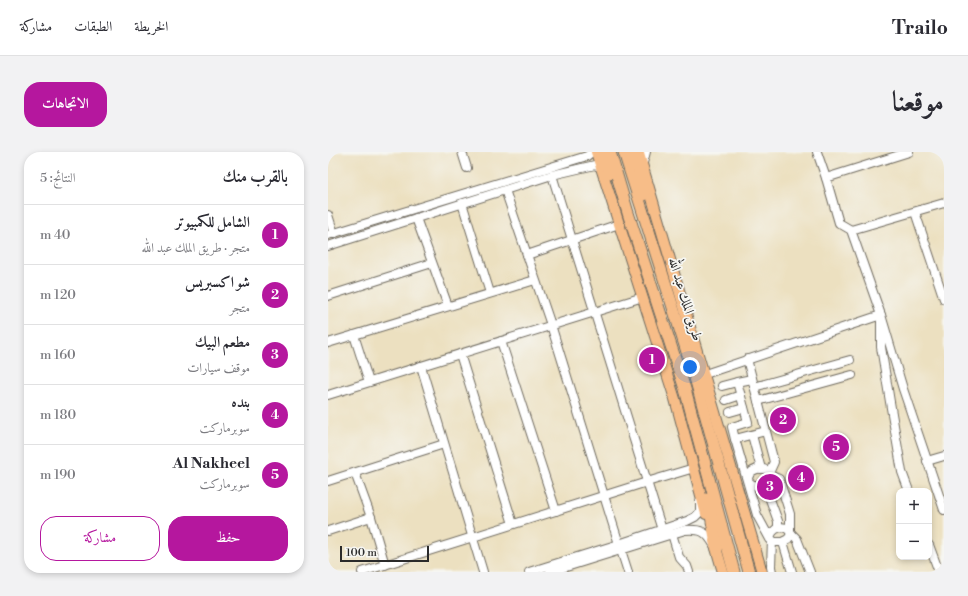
<!DOCTYPE html>
<html lang="ar">
<meta charset="utf-8">
<style>
:root{--surface:#fff;--page:#f2f2f3;--text:#2b2b33;--muted:#7c7c81;--line:#e1e1e2;--accent:#b5179e}
body{margin:0;font-family:"Libre Bodoni",Amiri,serif;background:var(--page);color:var(--text);direction:rtl}
.controls{position:absolute;right:12px;bottom:12px;display:grid;overflow:hidden;border-radius:8px;box-shadow:0 2px 6px #0003}
.controls button{width:36px;height:36px;display:grid;place-items:center;padding:0;border:0;border-bottom:1px solid var(--line);background:var(--surface);color:var(--text);font:20px sans-serif}
.scale{position:absolute;left:12px;bottom:10px;width:89px;box-sizing:border-box;padding-left:4px;border:2px solid #2b2b2b;border-top:0;font-size:11px;line-height:14px;white-space:nowrap;color:#2b2b2b;-webkit-text-stroke:3px #f6f6f2;paint-order:stroke}
.you{position:absolute;left:362px;top:215px;width:14px;height:14px;margin:-10px;border:3px solid #fff;border-radius:50%;background:#1a73e8;box-shadow:0 0 0 6px #1a73e833}
.badge{display:grid;place-items:center;width:26px;height:26px;border-radius:50%;background:var(--accent);color:#fff;font-size:13px;font-weight:700}
.pin{position:absolute;translate:-50% -50%;border:2px solid #fff;box-shadow:0 1px 4px #0006}
.list{margin:0;padding:0;list-style:none}
h2{display:flex;justify-content:space-between;align-items:center;height:52px;margin:0;padding:0 16px;font-size:17px}
h2 small{font-size:13px;font-weight:400;color:var(--muted)}
.list li{display:grid;grid-template-columns:26px 1fr auto;gap:12px;align-items:center;box-sizing:border-box;height:60px;padding:0 16px;border-top:1px solid var(--line)}
.list b{display:block;font-size:15px;white-space:nowrap}
.list p{margin:0;font-size:13px;white-space:nowrap;color:var(--muted)}
.list em{font-size:13px;font-style:normal;color:var(--muted)}
.actions{display:flex;gap:8px;padding:12px 16px}
.actions a{flex:1;padding:9px 0;border:1px solid var(--accent);border-radius:16px;text-align:center;font-size:14px;color:var(--accent)}
.actions .main{background:var(--accent);color:#fff}
.map{position:relative;flex:none;width:616px;height:420px;overflow:hidden;direction:ltr;border-radius:16px}
header{display:flex;align-items:center;gap:24px;box-sizing:border-box;height:56px;padding:0 20px;background:var(--surface);border-bottom:1px solid var(--line)}
header strong{font-size:19px}
nav{display:flex;gap:22px;margin-inline-start:auto;font-size:14px}
.intro{display:flex;align-items:center;justify-content:space-between;box-sizing:border-box;height:96px;padding:0 24px}
h1{margin:0;font-size:28px}
.button{padding:10px 18px;border-radius:16px;background:var(--accent);color:#fff;font-size:14px;font-weight:700}
main{display:flex;gap:24px;padding:0 24px}
aside{flex:1;background:var(--surface);border-radius:16px;box-shadow:0 2px 6px #0003}
.map>svg:first-child{display:block}
</style>
<header>
<strong>Trailo</strong>
<nav><a>الخريطة</a><a>الطبقات</a><a>مشاركة</a></nav>
</header>
<div class="intro"><h1>موقعنا</h1><a class="button">الاتجاهات</a></div>
<main>
<div class="map">
<svg width="616" height="420" viewBox="0 0 616 420">
<rect width="100%" height="100%" fill="#f6f6f2"/>
<filter id="ink" filterUnits="userSpaceOnUse"><feTurbulence type="fractalNoise" baseFrequency=".025" numOctaves="2"/><feDisplacementMap in="SourceGraphic" scale="8" xChannelSelector="R" yChannelSelector="G"/><feConvolveMatrix kernelMatrix="1 2 1 2 8 2 1 2 1" color-interpolation-filters="sRGB"/></filter>
<filter id="wash" filterUnits="userSpaceOnUse"><feTurbulence type="fractalNoise" baseFrequency=".012" numOctaves="4" result="noise"/><feDisplacementMap in="SourceGraphic" scale="16" xChannelSelector="R" yChannelSelector="G"/><feGaussianBlur stdDeviation="0.9" result="paint"/><feColorMatrix in="noise" values="0 0 0 0 0 0 0 0 0 0 0 0 0 0 0 0 0 1.4 0 .05"/><feComposite in="paint" operator="in"/></filter>
<g filter="url(#wash)">
<rect width="100%" height="100%" fill="#ece0c0"/>
</g>
<g filter="url(#ink)">
<g fill="none" stroke-linecap="round" stroke-linejoin="round">
<!-- minor casing -->
<g stroke="#6f6a5f" stroke-width="10">
<g id="minor">
<polyline points="134,0 139,16"/>
<polyline points="489,0 498,26 511,71 523,78 553,163 575,237 616,358"/>
<polyline points="315,11 318,0"/>
<polyline points="224,23 334,378 344,382 351,405 359,414 361,420"/>
<polyline points="498,26 581,0"/>
<polyline points="177,38 223,173 291,392 300,420"/>
<polyline points="134,51 162,141"/>
<polyline points="587,60 616,147"/>
<polyline points="0,63 6,82"/>
<polyline points="88,66 120,154"/>
<polyline points="523,78 616,51"/>
<polyline points="0,83 259,4 264,0"/>
<polyline points="0,94 224,23 267,13 273,16"/>
<polyline points="199,103 291,72"/>
<polyline points="0,144 104,111"/>
<polyline points="26,183 41,230"/>
<polyline points="173,189 228,359"/>
<polyline points="0,191 207,128"/>
<polyline points="132,202 185,372"/>
<polyline points="419,207 446,310 441,321"/>
<polyline points="93,214 155,420"/>
<polyline points="377,222 553,163 553,195 563,256 574,320 581,339"/>
<polyline points="394,234 409,230"/>
<polyline points="426,235 522,208"/>
<polyline points="0,243 315,145"/>
<polyline points="398,248 413,243"/>
<polyline points="430,249 524,223"/>
<polyline points="402,260 416,256"/>
<path d="M 438,279 L 407,287 L 429,363 L 442,387 L 446,390 L 454,390 L 460,387 L 462,384 L 463,381 C 457,370 443,376 442,387"/>
<polyline points="424,283 433,317"/>
<polyline points="407,287 404,275 420,270 409,230 424,227"/>
<polyline points="599,309 616,304"/>
<path d="M 429,317 C 434,316 440,317 442,323 C 440,333 426,337 420,329 C 420,322 423,319 429,317 Z"/>
<polyline points="27,321 43,365 57,413"/>
<polyline points="442,323 451,327 462,362 462,379"/>
<polyline points="0,329 116,292"/>
<polyline points="436,331 450,369 450,375"/>
<polyline points="0,379 43,365"/>
<polyline points="463,381 469,387 482,420"/>
<polyline points="444,388 443,415 444,420"/>
<polyline points="455,390 464,420"/>
<polyline points="601,393 611,420"/>
<polyline points="34,420 319,330 366,316"/>
<polyline points="201,420 291,392 359,369 367,365 372,360 372,349"/>
<path d="M 222,420 L 357,378 C 373,377 378,379 386,393"/>
</g>
</g>
<!-- major casing -->
<g stroke="#6f6a5f" stroke-width="12">
<g id="major">
<polyline points="268,0 347,247 378,362"/>
<polyline points="311,2 434,420"/>
<polyline points="386,389 395,420"/>
</g>
</g>
<!-- highway casing -->
<g stroke="#6f6a5f" stroke-width="13">
<g id="highway">
<polyline points="273,0 282,21"/>
<polyline points="282,0 300,61 357,237 406,420"/>
<polyline points="296,0 366,222 421,420"/>
<polyline points="307,0 316,43"/>
<polyline points="380,347 389,397"/>
</g>
</g>
<!-- minor -->
<use href="#minor" stroke="#fff" stroke-width="8"/>
<!-- major -->
<use href="#major" stroke="#f7bd88" stroke-width="10"/>
<!-- highway -->
<use href="#highway" stroke="#f7bd88" stroke-width="11"/>
</g>
</g>
<g text-anchor="middle" stroke-width="3.5" stroke-linejoin="round" paint-order="stroke">
<!-- street labels -->
<g font-size="14" fill="#2b2b2b" stroke="#f6f6f2">
<text transform="translate(358 147) rotate(73)" y="5">طريق الملك عبد الله</text>
</g>
</g>
</svg>
<div class="controls">
<button>+</button>
<button>−</button>
</div>
<div class="scale">100 m</div>
<div class="you"></div>
<div class="pin badge" style="left:324px;top:208px">1</div>
<div class="pin badge" style="left:455px;top:268px">2</div>
<div class="pin badge" style="left:442px;top:335px">3</div>
<div class="pin badge" style="left:473px;top:326px">4</div>
<div class="pin badge" style="left:508px;top:295px">5</div>
</div>
<aside>
<h2>بالقرب منك<small>النتائج: 5</small></h2>
<ul class="list">
<li><span class="badge">1</span><div><b>الشامل للكمبيوتر</b><p>متجر · طريق الملك عبد الله</p></div><em>40 m</em></li>
<li><span class="badge">2</span><div><b>شو اكسبريس</b><p>متجر</p></div><em>120 m</em></li>
<li><span class="badge">3</span><div><b>مطعم البيك</b><p>موقف سيارات</p></div><em>160 m</em></li>
<li><span class="badge">4</span><div><b>بنده</b><p>سوبرماركت</p></div><em>180 m</em></li>
<li><span class="badge">5</span><div><b>Al Nakheel</b><p>سوبرماركت</p></div><em>190 m</em></li>
</ul>
<div class="actions"><a class="main">حفظ</a><a>مشاركة</a></div>
</aside>
</main>
